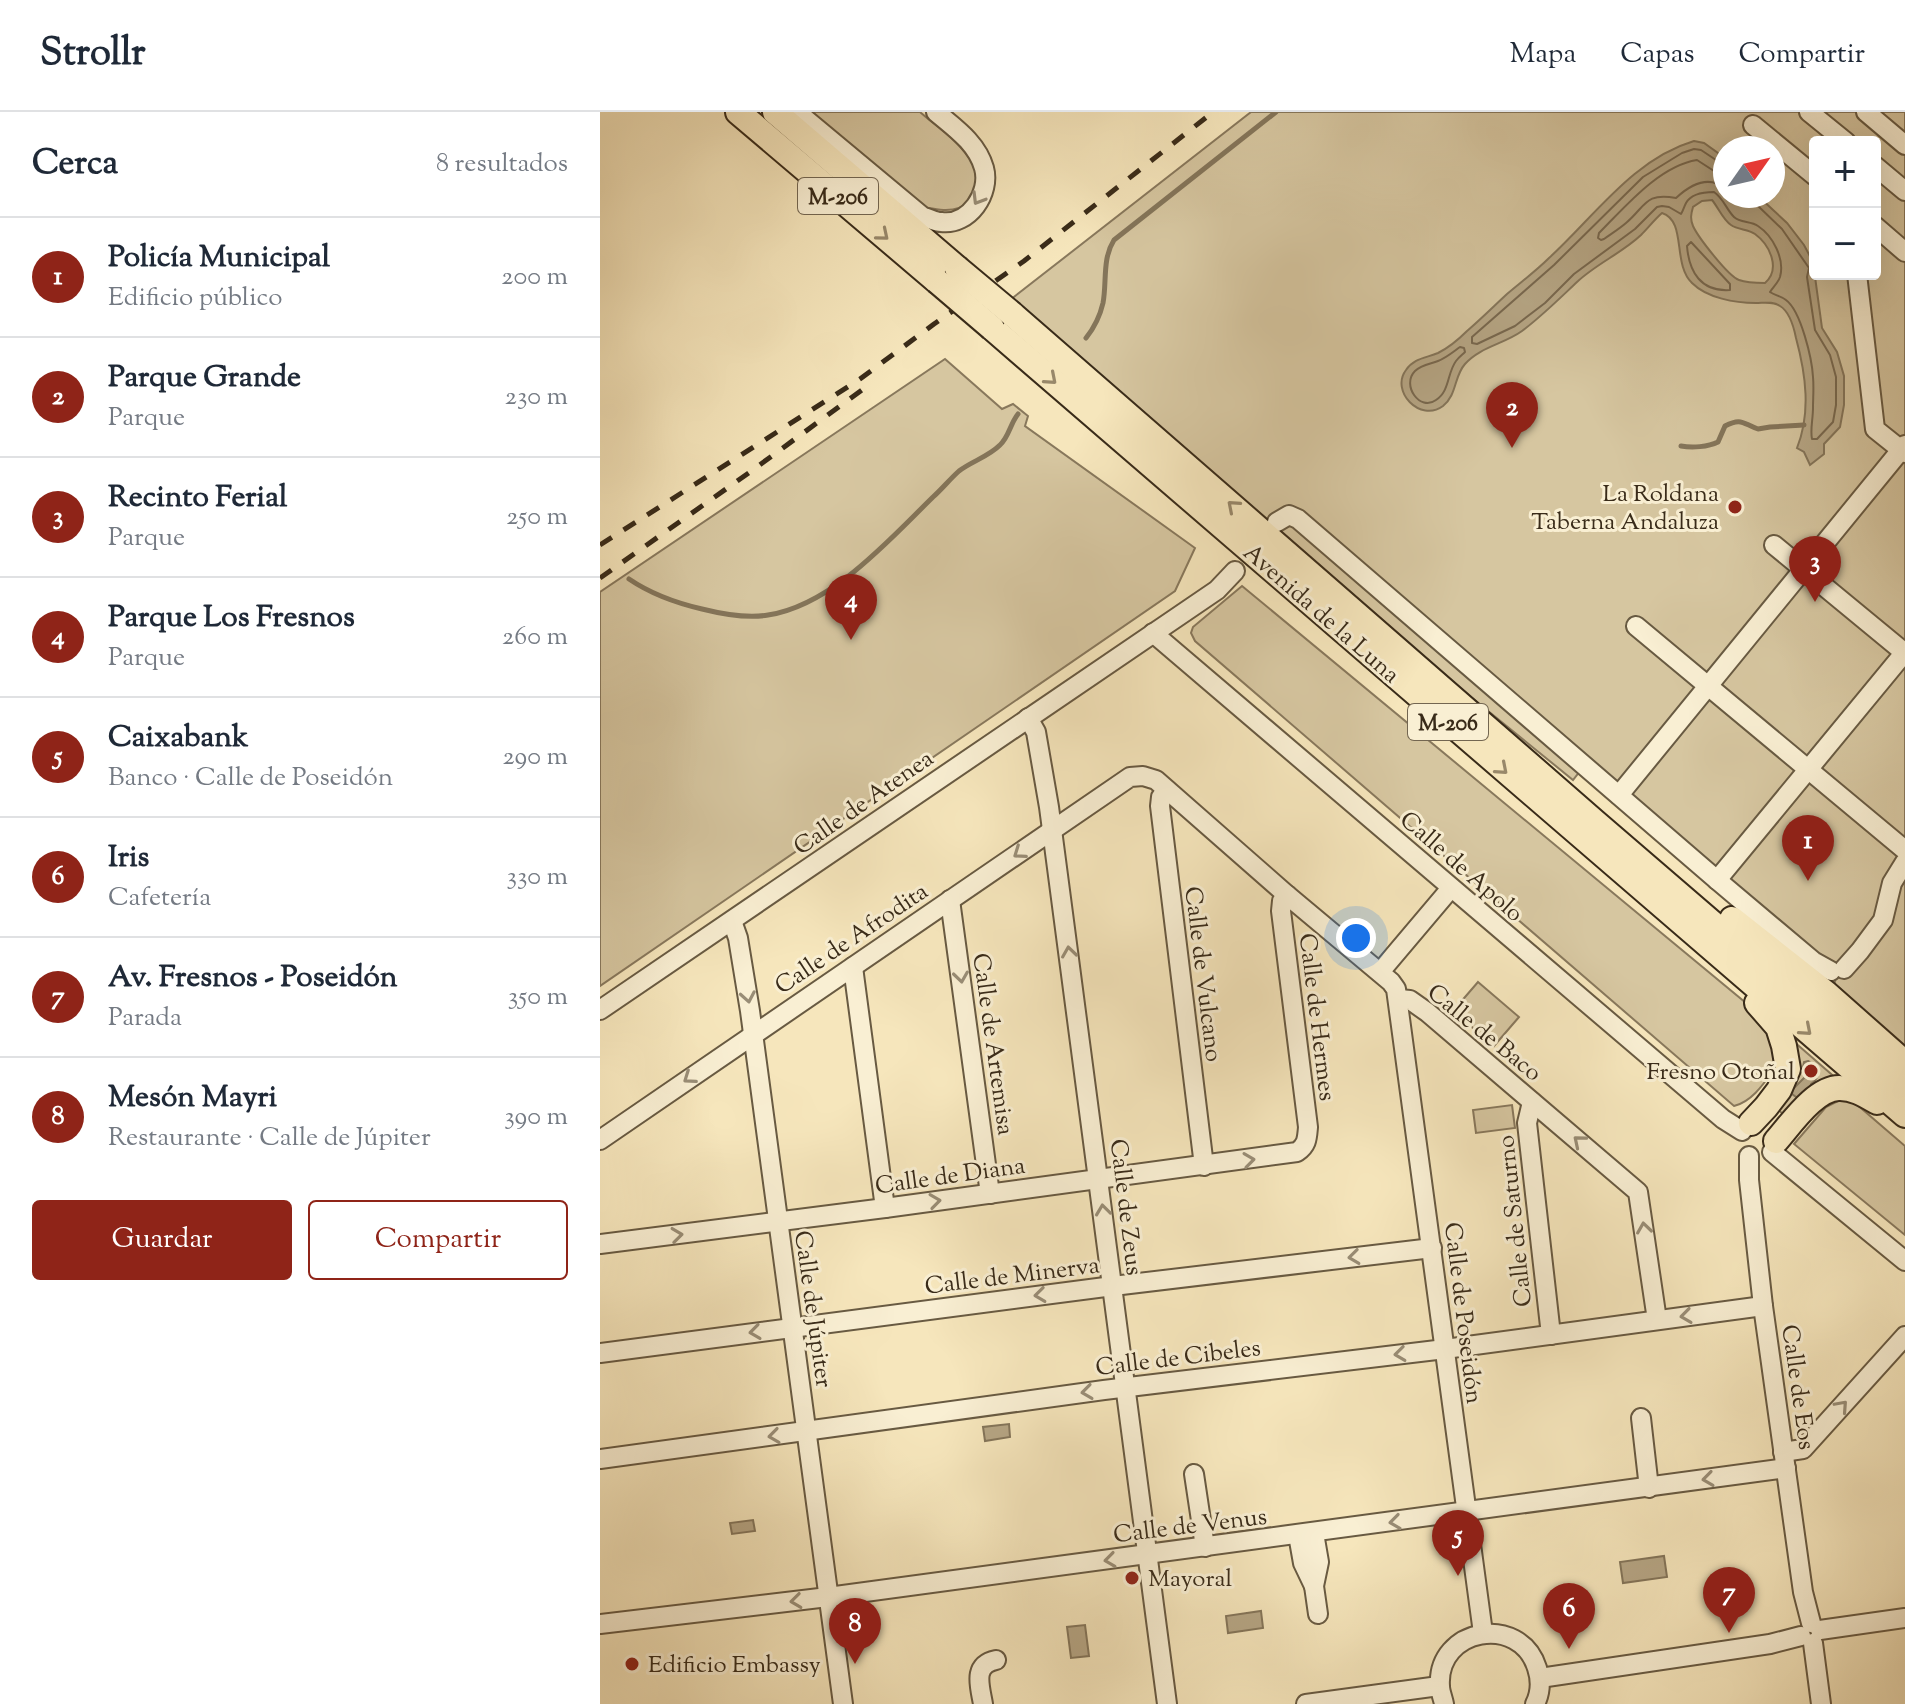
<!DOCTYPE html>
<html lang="es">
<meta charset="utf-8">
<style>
:root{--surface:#fff;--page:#f6f6f7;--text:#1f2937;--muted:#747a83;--line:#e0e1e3;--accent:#8f2418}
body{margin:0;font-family:"Sorts Mill Goudy",serif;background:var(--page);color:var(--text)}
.controls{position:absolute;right:24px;top:24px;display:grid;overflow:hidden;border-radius:8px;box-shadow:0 8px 32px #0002}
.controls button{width:72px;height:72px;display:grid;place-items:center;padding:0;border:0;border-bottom:2px solid var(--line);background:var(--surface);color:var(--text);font:40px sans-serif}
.compass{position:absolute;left:1113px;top:24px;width:72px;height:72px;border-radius:50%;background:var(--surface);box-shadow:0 8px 32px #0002;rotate:56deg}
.you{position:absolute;left:756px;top:826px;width:28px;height:28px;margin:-20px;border:6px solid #fff;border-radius:50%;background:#1a73e8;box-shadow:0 0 0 12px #1a73e833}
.badge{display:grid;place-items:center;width:52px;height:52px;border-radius:50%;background:var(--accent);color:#fff;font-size:26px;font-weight:700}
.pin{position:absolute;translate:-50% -66px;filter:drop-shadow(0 2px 4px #0008)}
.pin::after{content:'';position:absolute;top:42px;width:28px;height:24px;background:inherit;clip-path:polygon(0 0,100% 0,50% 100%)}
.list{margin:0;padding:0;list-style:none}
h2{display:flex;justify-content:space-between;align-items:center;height:104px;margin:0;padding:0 32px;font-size:34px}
h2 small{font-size:26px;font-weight:400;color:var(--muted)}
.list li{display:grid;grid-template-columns:52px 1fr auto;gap:24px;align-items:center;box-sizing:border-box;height:120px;padding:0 32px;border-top:2px solid var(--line)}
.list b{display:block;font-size:30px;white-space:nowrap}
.list p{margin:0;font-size:26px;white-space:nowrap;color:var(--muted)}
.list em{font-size:26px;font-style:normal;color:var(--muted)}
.actions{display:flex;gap:16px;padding:24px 32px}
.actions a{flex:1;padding:18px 0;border:2px solid var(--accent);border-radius:8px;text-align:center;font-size:28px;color:var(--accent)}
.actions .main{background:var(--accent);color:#fff}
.map{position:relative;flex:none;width:1305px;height:1592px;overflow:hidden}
header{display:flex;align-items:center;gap:48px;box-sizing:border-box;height:112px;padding:0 40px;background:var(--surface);border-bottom:2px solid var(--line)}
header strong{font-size:38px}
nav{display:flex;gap:44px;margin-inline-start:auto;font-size:28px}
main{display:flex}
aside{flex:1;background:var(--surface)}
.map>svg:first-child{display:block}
</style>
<header>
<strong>Strollr</strong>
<nav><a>Mapa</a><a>Capas</a><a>Compartir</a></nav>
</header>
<main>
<aside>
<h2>Cerca<small>8 resultados</small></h2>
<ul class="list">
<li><span class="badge">1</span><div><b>Policía Municipal</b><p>Edificio público</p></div><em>200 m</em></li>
<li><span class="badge">2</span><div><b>Parque Grande</b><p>Parque</p></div><em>230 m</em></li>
<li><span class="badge">3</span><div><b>Recinto Ferial</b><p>Parque</p></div><em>250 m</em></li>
<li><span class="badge">4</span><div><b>Parque Los Fresnos</b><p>Parque</p></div><em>260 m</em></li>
<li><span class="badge">5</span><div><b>Caixabank</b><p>Banco · Calle de Poseidón</p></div><em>290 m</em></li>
<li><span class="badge">6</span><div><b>Iris</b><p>Cafetería</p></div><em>330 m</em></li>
<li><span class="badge">7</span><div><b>Av. Fresnos - Poseidón</b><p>Parada</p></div><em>350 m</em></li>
<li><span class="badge">8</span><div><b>Mesón Mayri</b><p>Restaurante · Calle de Júpiter</p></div><em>390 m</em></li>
</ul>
<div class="actions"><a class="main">Guardar</a><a>Compartir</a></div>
</aside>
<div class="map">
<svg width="1305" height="1592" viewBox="0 0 1305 1592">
<rect width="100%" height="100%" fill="#f6e6bc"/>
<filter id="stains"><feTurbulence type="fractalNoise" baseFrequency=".0025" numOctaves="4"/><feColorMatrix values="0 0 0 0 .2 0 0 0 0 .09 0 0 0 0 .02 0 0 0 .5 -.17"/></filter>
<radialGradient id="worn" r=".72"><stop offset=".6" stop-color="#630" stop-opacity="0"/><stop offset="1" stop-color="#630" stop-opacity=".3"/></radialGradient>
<!-- green -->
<g fill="#d6c6a0" stroke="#88785c" stroke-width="2" fill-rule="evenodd">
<path d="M 208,0 L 320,0 C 337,15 357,28 370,47 C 380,62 378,88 359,96 C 347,100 335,97 323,95 Z"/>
<path d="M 651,0 L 1305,0 L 1305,951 L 1227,882 L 1235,870 L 1232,867 L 984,654 L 973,668 L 797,525 L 410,188 ZM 1215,30 L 1275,30 L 1275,162 L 1215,162 ZM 1125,36 L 1173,36 L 1173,84 L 1125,84 Z"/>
<polygon points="345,247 402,297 413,292 428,304 425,314 595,436 575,479 0,874 0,480"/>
<path d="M 642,474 L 1146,891 C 1162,910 1175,926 1178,952 C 1166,968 1154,989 1134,994 L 595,529 L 591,521 L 593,515 Z"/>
<polygon points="878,870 919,905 894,934 853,899"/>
<polygon points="1192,928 1238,968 1189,1007 1176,996"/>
<polygon points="1242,987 1255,991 1305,1034 1305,1123 1194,1032 1226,995"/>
<polygon points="912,993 915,1016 876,1021 873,998"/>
</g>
<!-- water -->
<g fill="#b6a685" stroke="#84755a" stroke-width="2" fill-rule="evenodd">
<path d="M 1094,29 L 1104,31 L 1125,46 L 1125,84 L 1158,84 L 1187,111 L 1204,133 L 1213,150 L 1222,216 L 1237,240 L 1244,264 L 1244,293 L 1240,315 L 1224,332 L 1224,342 L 1210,353 L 1204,340 L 1197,336 C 1211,301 1206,263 1196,226 C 1194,216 1190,200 1180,194 C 1173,189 1164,191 1156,191 C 1135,191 1107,186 1092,171 C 1072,152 1087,109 1062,101 C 1054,108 1048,116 1041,123 C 1022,141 996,152 977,170 C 959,187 942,204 922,219 C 904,232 880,235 865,252 C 854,264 857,283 843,294 C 820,311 790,279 806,258 C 814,246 826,246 838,241 C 848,236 859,227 867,219 C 881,207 894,194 907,182 C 921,170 936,159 949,146 C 994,105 1033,47 1094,29 ZM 1112,88 C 1118,95 1123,108 1131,113 C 1138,118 1148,117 1155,122 C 1170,133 1181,157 1165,171 C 1157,171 1147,171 1139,168 C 1128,164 1098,125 1093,114 C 1090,107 1091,102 1093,95 L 1102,89 Z"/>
<path d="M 1208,949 C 1220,955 1222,964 1211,972 L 1210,978 L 1199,987 L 1192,982 L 1193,977 L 1206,964 L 1203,955 L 1204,950 Z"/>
<polygon points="409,1312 410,1325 385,1329 383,1315"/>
<polygon points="153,1408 155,1419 132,1422 130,1411"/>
<polygon points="1064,1444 1067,1465 1023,1471 1020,1450"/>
<polygon points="661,1499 663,1516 628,1521 626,1504"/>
<polygon points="485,1513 489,1544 471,1546 467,1515"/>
</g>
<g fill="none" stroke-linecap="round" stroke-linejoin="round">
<!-- shore -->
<g stroke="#78684f" stroke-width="2">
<path d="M 1125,51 L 1119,50 L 1101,38 L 1094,37 L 1082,41 L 1043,65 L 954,153 L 872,225 L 872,231 L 877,232 L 915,214 L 945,191 L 974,162 L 1035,117 L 1057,95 L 1062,94 L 1069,95 L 1081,102 C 1083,99 1084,95 1086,91 C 1091,82 1104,80 1114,80 C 1124,87 1126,97 1134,105 C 1140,111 1151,109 1158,114 C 1173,124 1185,147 1180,165 C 1178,171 1173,175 1170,180 C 1174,183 1181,184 1186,188 C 1201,199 1212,247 1213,265 C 1214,275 1213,286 1213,296 C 1213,307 1210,318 1212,327 L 1217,327 L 1233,310 L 1236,293 L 1236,265 L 1230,243 L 1215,218 L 1207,165 L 1209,156 L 1182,117 L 1156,92 L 1154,84"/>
<path d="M 1125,61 L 1114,59 L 1097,48 C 1059,54 1025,95 999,121 L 998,126 L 1001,128 L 1004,127 C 1011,122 1019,117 1026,111 C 1046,94 1045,80 1076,86 C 1090,73 1108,63 1125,76"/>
<path d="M 1091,130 L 1130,172 L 1130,178 C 1101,180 1089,160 1087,134 Z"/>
<path d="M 860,235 L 864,236 L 865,240 C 862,243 859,245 856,249 C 847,261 850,279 836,288 C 820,300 801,273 815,259 C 821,253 830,252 838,249 C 846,246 853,240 860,235 Z"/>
</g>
<!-- stream -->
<g stroke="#84755a" stroke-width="5">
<path d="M 486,226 C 494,216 500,204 503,191 C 507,170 502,147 514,128 L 676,0"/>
<path d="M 1081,334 C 1092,336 1108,335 1118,330 L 1125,314 C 1142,305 1143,312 1158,317 L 1170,315 L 1204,313"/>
<path d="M 29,467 C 51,482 76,491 102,497 C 122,502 146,507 168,503 C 232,493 288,429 333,385 C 342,377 350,367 359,359 C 372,349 388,345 400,333 C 409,325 410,312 418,302"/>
</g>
<!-- minor casing -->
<g stroke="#685a42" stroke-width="22">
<g id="minor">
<path d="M 197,0 L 323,105 C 329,106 335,110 341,110 C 369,114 391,81 384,56 C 377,31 355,16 336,0"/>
<polyline points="1209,0 1246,30"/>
<polyline points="1266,0 1305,33"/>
<polyline points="1153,13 1215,64"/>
<polyline points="1275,54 1305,79"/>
<polyline points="1275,114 1305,140"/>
<polyline points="1257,162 1275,317 1305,341"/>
<polyline points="677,410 689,403 698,407 1117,768 1213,849 1231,859"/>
<polyline points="1174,433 1305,541"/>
<polyline points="1036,514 1305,738"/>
<polyline points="553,521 1123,1007 1142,1019"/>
<polyline points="428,606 436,620 449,695 567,1592"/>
<polyline points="567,678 561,685 560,694 604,1054"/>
<polyline points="1019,683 1305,333"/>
<polyline points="1117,768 1305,540"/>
<polyline points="350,788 390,1082"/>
<polyline points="132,809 138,826 150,899 243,1592"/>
<polyline points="253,855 285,1096"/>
<polyline points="1244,857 1260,839 1283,808 1292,771 1305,750"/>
<polyline points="780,860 851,776"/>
<polyline points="799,887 810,888 827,900 1038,1080 1057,1208"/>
<polyline points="0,898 617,478 635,459"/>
<polyline points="932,990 927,1011 951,1223"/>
<polyline points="0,1028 530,665 543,664 556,668 687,783 791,870 796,877 883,1521"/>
<polyline points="1172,1040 1305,1149"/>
<polyline points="1149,1044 1149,1068 1163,1194 1203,1480 1211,1511"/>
<path d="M 0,1132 L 285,1096 L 697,1040 C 707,1033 707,1027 708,1015 L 681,799 L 682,789 L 687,783"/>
<polyline points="0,1241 513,1174 832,1136"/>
<polyline points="1041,1306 1049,1376"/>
<polyline points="1183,1340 1203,1337 1305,1224"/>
<polyline points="0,1347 504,1278 845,1237 1163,1194"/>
<polyline points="594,1362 605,1435"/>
<polyline points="714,1421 719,1450 714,1474 718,1502"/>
<polyline points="698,1423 703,1451 714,1474"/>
<polyline points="0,1512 228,1485 1186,1356"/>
<polyline points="1220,1518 1305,1506"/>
<polyline points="1213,1531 1221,1592"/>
<polyline points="940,1566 1170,1532 1201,1524"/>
<path d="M 383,1592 C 380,1574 372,1553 396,1548"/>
<polyline points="706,1592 839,1574"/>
<path d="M 844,1592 C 843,1586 840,1580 840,1574 C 836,1516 920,1501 937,1556 C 941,1568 941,1580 935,1592"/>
</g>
</g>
<!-- major casing -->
<g stroke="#392b19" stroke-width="28">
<g id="major">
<polyline points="138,0 337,169"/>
<polyline points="175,0 357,156"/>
<polyline points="412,202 995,710 1305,977"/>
<polyline points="392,216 1305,1003"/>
<polyline points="1132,807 1227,882 1305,951"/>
<polyline points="1151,1011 1166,995 1179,978 1188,957 1184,934 1178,915 1157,891"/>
<path d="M 1176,1029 C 1191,1012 1216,975 1240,976 C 1254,976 1265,983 1277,990"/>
</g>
</g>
<!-- minor -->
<use href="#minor" stroke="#f9efd3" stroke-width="18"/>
<!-- major -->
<use href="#major" stroke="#f6e6bc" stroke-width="24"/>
<!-- rail -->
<g stroke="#392b19" stroke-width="5" stroke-dasharray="14 14" stroke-linecap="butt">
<polyline points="0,433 260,267 334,212 424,149 613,0"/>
<polyline points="0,466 150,360 266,275"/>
</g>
<!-- major-bridge casing -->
<g stroke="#392b19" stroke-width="28" stroke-linecap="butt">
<g id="major-bridge">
<polyline points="357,156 412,202"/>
<polyline points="337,169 392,216"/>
</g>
</g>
<!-- major-bridge -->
<use href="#major-bridge" stroke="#f6e6bc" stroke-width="24"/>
</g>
<!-- one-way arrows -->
<defs><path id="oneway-chevron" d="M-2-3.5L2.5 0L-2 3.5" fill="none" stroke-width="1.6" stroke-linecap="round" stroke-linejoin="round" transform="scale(2)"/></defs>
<g stroke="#998d76">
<use href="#oneway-chevron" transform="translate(378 87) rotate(121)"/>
<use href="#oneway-chevron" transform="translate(419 741) rotate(145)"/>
<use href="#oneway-chevron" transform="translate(469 840) rotate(-98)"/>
<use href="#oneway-chevron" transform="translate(361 865) rotate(82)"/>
<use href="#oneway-chevron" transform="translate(148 885) rotate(80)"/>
<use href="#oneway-chevron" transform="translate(89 966) rotate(145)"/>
<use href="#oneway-chevron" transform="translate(979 1029) rotate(-140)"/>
<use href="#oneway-chevron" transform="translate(649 1048) rotate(-8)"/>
<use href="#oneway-chevron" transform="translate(335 1089) rotate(-8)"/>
<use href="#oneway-chevron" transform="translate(503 1098) rotate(-97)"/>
<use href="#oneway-chevron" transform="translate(1044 1116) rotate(-98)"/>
<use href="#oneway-chevron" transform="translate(77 1123) rotate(-7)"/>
<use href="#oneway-chevron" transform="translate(754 1145) rotate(173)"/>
<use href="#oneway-chevron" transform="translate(440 1183) rotate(173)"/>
<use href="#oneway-chevron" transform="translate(1086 1204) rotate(172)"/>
<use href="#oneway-chevron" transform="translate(155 1220) rotate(172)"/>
<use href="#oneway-chevron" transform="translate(800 1242) rotate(173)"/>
<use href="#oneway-chevron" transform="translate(487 1280) rotate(172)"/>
<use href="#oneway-chevron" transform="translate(1242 1294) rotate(-48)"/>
<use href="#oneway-chevron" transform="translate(174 1324) rotate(172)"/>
<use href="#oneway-chevron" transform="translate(1108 1367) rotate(172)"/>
<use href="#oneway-chevron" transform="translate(795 1410) rotate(172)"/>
<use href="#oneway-chevron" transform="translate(510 1448) rotate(172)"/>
<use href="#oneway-chevron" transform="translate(196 1489) rotate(173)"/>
</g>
<g stroke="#98886a">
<use href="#oneway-chevron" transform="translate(283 123) rotate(40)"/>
<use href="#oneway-chevron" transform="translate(451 267) rotate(41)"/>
<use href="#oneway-chevron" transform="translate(633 394) rotate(-139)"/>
<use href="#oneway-chevron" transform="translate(902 657) rotate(41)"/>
<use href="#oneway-chevron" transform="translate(1206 918) rotate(41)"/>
</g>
<!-- markers -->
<g fill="#8f2418" stroke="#f9efd3" stroke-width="3">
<circle cx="1135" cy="395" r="8"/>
<circle cx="1211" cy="959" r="8"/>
<circle cx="532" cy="1466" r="8"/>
<circle cx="32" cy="1552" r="8"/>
</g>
<g text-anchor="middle" stroke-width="6" stroke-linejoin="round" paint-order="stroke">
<!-- shield labels -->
<g fill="#f9efd3" stroke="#736651" stroke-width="2">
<rect x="198" y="66" width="80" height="36" rx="6"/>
<rect x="808" y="592" width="80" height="36" rx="6"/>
</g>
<g font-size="22" font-weight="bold" fill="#392b19">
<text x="238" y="92">M-206</text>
<text x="848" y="618">M-206</text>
</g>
<!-- poi labels -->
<g font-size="24" fill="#392b19" stroke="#f9efd3" text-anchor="end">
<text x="1119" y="389">La Roldana<tspan x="1119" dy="28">Taberna Andaluza</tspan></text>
<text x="1195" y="967">Fresno Otoñal</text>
<text x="548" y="1474" text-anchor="start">Mayoral</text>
<text x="48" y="1560" text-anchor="start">Edificio Embassy</text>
</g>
<!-- street labels -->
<g font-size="24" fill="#392b19" stroke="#f9efd3">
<text transform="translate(722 501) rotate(41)" y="8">Avenida de la Luna</text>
<text transform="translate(263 690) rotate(-35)" y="8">Calle de Atenea</text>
<text transform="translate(862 754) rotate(41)" y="8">Calle de Apolo</text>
<text transform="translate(251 826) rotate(-34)" y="8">Calle de Afrodita</text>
<text transform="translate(604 862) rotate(83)" y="8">Calle de Vulcano</text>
<text transform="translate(718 905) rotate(83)" y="8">Calle de Hermes</text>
<text transform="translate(885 920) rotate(39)" y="8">Calle de Baco</text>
<text transform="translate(394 932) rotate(82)" y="8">Calle de Artemisa</text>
<text transform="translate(350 1063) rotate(-8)" y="8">Calle de Diana</text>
<text transform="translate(527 1095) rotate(83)" y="8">Calle de Zeus</text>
<text transform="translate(914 1109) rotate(-96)" y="8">Calle de Saturno</text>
<text transform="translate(412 1163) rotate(-7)" y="8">Calle de Minerva</text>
<text transform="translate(214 1197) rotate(82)" y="8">Calle de Júpiter</text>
<text transform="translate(864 1201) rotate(83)" y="8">Calle de Poseidón</text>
<text transform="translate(578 1245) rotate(-7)" y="8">Calle de Cibeles</text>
<text transform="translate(1199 1275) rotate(82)" y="8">Calle de Eos</text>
<text transform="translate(590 1413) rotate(-7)" y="8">Calle de Venus</text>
</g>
</g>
<rect width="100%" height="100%" filter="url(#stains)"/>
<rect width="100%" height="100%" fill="url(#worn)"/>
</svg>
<div class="controls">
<button>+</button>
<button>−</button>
</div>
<svg class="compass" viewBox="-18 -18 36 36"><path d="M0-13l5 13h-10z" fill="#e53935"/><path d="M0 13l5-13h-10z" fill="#747a83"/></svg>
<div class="you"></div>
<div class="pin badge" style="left:1208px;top:769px">1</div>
<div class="pin badge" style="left:912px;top:336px">2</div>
<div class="pin badge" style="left:1215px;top:490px">3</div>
<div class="pin badge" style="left:251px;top:528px">4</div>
<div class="pin badge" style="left:858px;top:1464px">5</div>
<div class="pin badge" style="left:969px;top:1537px">6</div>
<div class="pin badge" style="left:1129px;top:1521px">7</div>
<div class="pin badge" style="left:255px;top:1552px">8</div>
</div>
</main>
